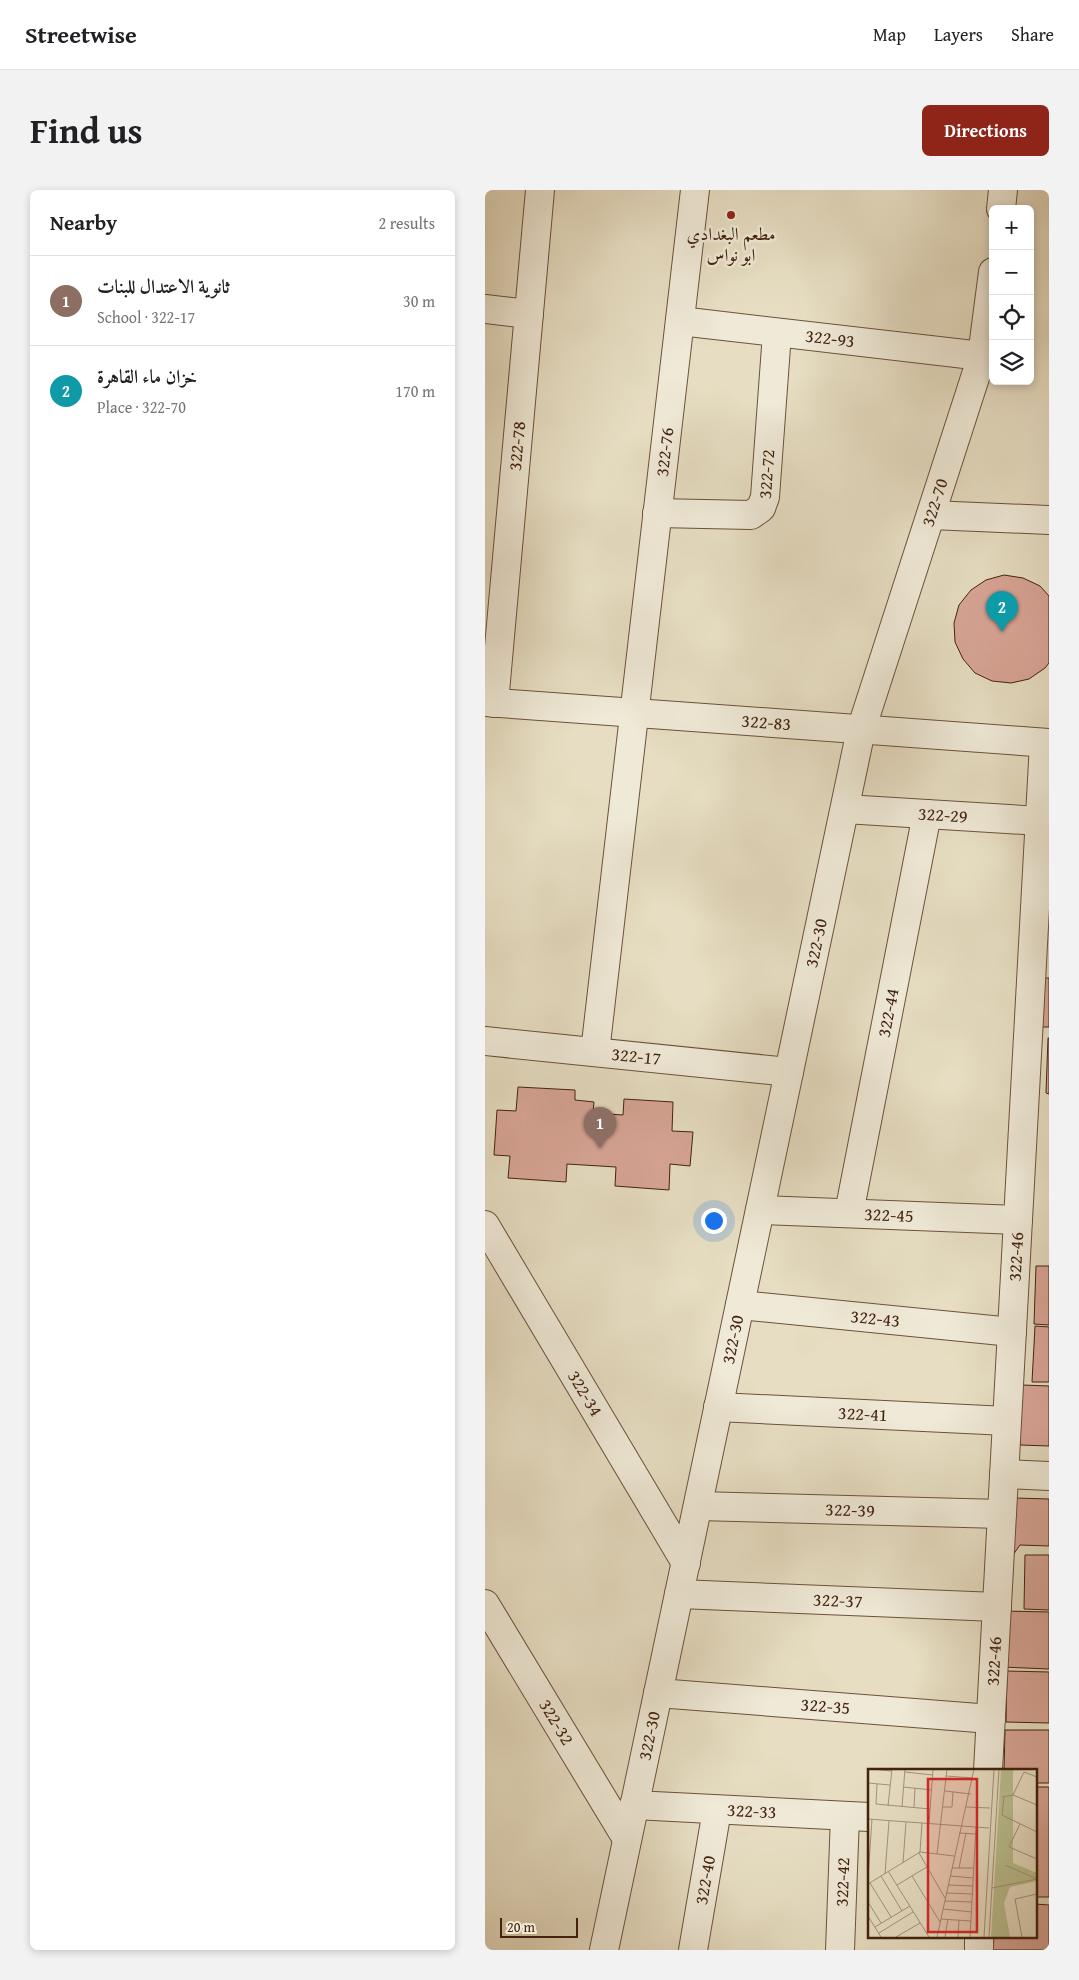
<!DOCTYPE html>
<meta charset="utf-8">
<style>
:root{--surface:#fff;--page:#f2f2f2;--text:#202124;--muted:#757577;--line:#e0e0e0;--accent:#8f2418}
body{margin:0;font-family:"Gentium Book Plus",Amiri,serif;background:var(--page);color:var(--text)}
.controls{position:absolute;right:15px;top:15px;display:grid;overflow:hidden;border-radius:8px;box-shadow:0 2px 8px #0003}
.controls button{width:45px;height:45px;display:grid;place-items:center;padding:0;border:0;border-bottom:1px solid var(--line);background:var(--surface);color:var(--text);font:25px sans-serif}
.scale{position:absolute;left:15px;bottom:12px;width:78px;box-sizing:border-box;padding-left:5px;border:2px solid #43220e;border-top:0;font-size:14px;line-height:18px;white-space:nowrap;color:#43220e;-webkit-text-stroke:4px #efe9d7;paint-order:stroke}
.you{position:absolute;left:228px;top:1030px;width:18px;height:18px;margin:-12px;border:4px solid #fff;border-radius:50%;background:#1a73e8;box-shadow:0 0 0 8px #1a73e833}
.badge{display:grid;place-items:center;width:32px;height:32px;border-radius:50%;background:var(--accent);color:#fff;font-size:16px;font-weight:700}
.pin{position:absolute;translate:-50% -41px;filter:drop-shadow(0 1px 2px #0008)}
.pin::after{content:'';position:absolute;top:26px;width:18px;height:15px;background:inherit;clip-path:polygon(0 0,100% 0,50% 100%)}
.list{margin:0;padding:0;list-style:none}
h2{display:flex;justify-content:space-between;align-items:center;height:65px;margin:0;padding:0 20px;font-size:21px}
h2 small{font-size:16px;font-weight:400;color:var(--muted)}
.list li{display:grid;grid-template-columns:32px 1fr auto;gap:15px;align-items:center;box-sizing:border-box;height:90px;padding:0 20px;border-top:1px solid var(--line)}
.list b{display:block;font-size:19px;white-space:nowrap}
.list p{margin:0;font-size:16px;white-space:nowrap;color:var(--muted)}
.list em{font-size:16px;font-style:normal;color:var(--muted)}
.icon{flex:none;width:28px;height:28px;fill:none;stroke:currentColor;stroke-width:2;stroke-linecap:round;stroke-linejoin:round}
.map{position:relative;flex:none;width:564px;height:1760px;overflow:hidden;border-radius:8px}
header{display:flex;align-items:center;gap:30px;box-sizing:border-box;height:70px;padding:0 25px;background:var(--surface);border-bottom:1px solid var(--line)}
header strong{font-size:24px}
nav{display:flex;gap:28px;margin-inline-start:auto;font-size:18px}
.intro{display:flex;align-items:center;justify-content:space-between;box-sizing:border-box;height:120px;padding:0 30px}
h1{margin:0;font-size:35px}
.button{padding:12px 22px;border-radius:8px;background:var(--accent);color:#fff;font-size:18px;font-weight:700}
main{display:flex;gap:30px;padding:0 30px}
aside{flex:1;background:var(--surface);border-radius:8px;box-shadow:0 2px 8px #0003}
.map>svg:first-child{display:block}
</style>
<header>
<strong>Streetwise</strong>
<nav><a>Map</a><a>Layers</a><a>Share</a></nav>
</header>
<div class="intro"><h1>Find us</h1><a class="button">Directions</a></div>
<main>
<aside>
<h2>Nearby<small>2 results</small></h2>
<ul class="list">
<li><span class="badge" style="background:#8d6e63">1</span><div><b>ثانوية الاعتدال للبنات</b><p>School · 322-17</p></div><em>30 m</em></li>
<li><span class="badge" style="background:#0f9aa8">2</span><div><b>خزان ماء القاهرة</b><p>Place · 322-70</p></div><em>170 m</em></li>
</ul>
</aside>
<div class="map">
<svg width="564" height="1760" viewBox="0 0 564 1760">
<rect width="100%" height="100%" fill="#e6ddc2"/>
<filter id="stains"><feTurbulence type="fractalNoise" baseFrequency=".004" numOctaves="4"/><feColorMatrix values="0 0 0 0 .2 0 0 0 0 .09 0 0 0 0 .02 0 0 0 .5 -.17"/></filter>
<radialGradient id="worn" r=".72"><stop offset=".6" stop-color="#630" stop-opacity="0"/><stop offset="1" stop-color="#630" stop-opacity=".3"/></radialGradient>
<!-- building -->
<g fill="#d8a596" stroke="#43220e">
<polygon points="519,385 538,388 555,396 564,406 564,473 560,478 544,489 526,493 507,491 490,483 478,469 470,452 469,433 474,415 486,400 501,390"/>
<polygon points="553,788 564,788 564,837 556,837"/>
<polygon points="563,848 564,848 564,904 561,903"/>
<polygon points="33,897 90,900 90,910 109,912 108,923 138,925 139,909 188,912 187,941 208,942 205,976 185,974 184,1000 130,996 131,977 82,974 81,992 23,988 25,966 9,965 12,920 31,921"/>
<polygon points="551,1076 564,1076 564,1135 549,1134"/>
<polygon points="550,1136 564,1137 564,1192 547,1192"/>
<polygon points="537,1195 564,1196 564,1256 535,1255"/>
<polygon points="530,1308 564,1309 564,1356 535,1355 528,1365"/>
<polygon points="540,1365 564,1365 564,1420 539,1419"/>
<polygon points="518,1421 564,1422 564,1479 516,1477"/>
<polygon points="522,1481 564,1482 564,1533 521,1532"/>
<polygon points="520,1540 564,1540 564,1593 550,1593 550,1580 519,1580"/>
<rect x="550" y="1597" width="14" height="110"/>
<polygon points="550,1714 564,1715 564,1760 508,1760 509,1746 550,1746"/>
</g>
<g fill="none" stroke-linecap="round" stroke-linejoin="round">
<!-- minor casing -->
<g stroke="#6c513b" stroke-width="30">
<g id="minor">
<polyline points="516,19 518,0"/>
<polyline points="0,119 44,124"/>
<path id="s1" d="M 195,131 L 497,166"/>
<path id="s2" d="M 172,323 L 266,325 L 276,318 L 280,307 L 292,143"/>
<polyline points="446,325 564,330"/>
<path id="s3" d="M 0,512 L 564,553"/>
<path id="s4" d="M 9,513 L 55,0"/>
<path id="s5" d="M 360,619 L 555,631"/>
<path id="s6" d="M 0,851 L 304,882"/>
<path id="s7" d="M 110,862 L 210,0"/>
<path id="s8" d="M 275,1020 L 533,1030"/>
<path id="s9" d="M 364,1023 L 442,624"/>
<path id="s10" d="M 0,1035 L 201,1373"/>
<path id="s11" d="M 255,1115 L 527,1142"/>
<path id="s12" d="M 233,1217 L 522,1231"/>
<polyline points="519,1284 564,1286"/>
<path id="s13" d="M 213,1316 L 517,1324"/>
<path id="s14" d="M 194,1404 L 512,1417"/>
<path id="s15" d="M 0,1414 L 142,1649"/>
<path id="s16" d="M 173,1503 L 506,1529"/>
<path id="s17" d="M 503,1580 L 559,553"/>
<path id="s18" d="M 149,1615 L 384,1627"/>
<path id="s19" d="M 119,1760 L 376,540 L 497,166 L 508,82"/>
<path id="s20" d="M 208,1760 L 232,1620"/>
<path id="s21" d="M 355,1760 L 360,1626"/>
<polyline points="494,1760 494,1746"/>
</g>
</g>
<!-- minor -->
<use href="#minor" stroke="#efe9d7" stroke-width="28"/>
</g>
<!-- markers -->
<circle fill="#8f2418" stroke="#efe9d7" stroke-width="2" cx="246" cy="25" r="5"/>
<g text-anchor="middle" stroke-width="5" stroke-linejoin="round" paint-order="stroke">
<!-- poi labels -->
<g font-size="18" fill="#43220e" stroke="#efe9d7">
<text x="246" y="50">مطعم البغدادي<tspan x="246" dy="21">ابو نواس</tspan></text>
</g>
<!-- street labels -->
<g font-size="18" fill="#43220e" stroke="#efe9d7">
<text dy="6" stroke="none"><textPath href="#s1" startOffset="151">322-93</textPath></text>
<text dy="6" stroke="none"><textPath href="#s4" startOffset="258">322-78</textPath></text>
<text dy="6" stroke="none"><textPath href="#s7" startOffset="604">322-76</textPath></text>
<text dy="6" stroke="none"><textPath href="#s2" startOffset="141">322-72</textPath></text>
<text dy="6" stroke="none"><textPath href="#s19" startOffset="1486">322-70</textPath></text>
<text dy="6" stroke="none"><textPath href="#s3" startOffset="282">322-83</textPath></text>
<text dy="6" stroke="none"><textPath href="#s5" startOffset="98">322-29</textPath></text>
<text dy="6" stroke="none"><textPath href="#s19" startOffset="1029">322-30</textPath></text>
<text dy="6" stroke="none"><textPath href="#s9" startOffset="204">322-44</textPath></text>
<text dy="6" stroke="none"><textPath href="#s6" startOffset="152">322-17</textPath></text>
<text dy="6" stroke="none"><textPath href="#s8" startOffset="129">322-45</textPath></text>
<text dy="6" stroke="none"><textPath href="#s17" startOffset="514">322-46</textPath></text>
<text dy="6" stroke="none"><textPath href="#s11" startOffset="136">322-43</textPath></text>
<text dy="6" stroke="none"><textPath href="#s19" startOffset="624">322-30</textPath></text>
<text dy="6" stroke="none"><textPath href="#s10" startOffset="196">322-34</textPath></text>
<text dy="6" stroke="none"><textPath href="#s12" startOffset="145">322-41</textPath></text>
<text dy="6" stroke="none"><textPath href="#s13" startOffset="152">322-39</textPath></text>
<text dy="6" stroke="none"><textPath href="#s14" startOffset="159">322-37</textPath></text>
<text dy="6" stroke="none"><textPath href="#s17" startOffset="109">322-46</textPath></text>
<text dy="6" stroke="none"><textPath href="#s16" startOffset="168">322-35</textPath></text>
<text dy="6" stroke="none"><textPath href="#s15" startOffset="138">322-32</textPath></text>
<text dy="6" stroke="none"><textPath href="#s19" startOffset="219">322-30</textPath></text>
<text dy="6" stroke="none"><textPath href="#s18" startOffset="118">322-33</textPath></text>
<text dy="6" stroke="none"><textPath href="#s20" startOffset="71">322-40</textPath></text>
<text dy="6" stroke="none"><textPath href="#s21" startOffset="68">322-42</textPath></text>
</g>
</g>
<!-- overview -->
<g transform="translate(383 1579)">
<rect width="169" height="169" fill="#e6ddc2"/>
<path d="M 133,0 L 145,0 L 145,94 L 169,104 L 169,112 L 142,118 L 136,134 L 142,168 L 123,168 Z" fill="#babf8f"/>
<path fill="none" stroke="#a5927a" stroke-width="1" d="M 4,0 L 23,2M 37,3 L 65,6M 78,7 L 105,9M 0,14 L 22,16M 9,15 L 8,35 L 62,40M 35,18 L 64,21M 77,22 L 103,25M 145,26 L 156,3 L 169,8M 134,28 L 145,26 L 169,36M 136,28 L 134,46 L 169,63M 20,37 L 24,0M 34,38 L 37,0M 75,38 L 84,38 L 85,23M 98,38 L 122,39M 46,39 L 47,19M 0,50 L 121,59M 61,55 L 65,0M 152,55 L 141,78 L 169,90M 91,64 L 108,65M 52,83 L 54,54M 51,84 L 77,129M 69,85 L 79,0M 35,94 L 38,53M 137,96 L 169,110M 84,99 L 106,99M 91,99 L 98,64M 20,102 L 61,168M 17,105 L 21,52M 13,107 L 34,142M 44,107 L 72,153M 82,107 L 105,109M 0,109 L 4,50M 2,114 L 23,148M 0,115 L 52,83 L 86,87M 29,116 L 59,98M 80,116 L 105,117M 124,119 L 169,110M 78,124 L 105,125M 77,132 L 104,133M 0,133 L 13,154M 75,140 L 104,143M 0,147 L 13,168M 73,150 L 103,152M 7,158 L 42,137M 11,164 L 45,143M 28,168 L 52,154M 69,168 L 106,0M 77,168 L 80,150M 90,168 L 91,151M 102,168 L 108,58M 116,168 L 126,0M 121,168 L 131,0M 154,168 L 147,130 L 169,125"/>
<path fill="#d62828" fill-opacity="0.15" stroke="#d62828" stroke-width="2.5" d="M 60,10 L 109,10 L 109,163 L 60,163 Z"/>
<rect width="169" height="169" fill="none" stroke="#43220e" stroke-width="2.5"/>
</g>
<rect width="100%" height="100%" filter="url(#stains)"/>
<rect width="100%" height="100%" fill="url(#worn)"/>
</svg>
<div class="controls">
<button>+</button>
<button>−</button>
<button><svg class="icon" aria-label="locate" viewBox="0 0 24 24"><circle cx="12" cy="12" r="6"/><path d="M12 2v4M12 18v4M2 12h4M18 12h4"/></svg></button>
<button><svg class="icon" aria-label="layers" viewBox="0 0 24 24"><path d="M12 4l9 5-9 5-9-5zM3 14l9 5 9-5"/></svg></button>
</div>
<div class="scale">20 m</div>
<div class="you"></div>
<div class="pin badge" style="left:115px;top:958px;background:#8d6e63">1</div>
<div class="pin badge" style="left:517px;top:442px;background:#0f9aa8">2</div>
</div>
</main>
